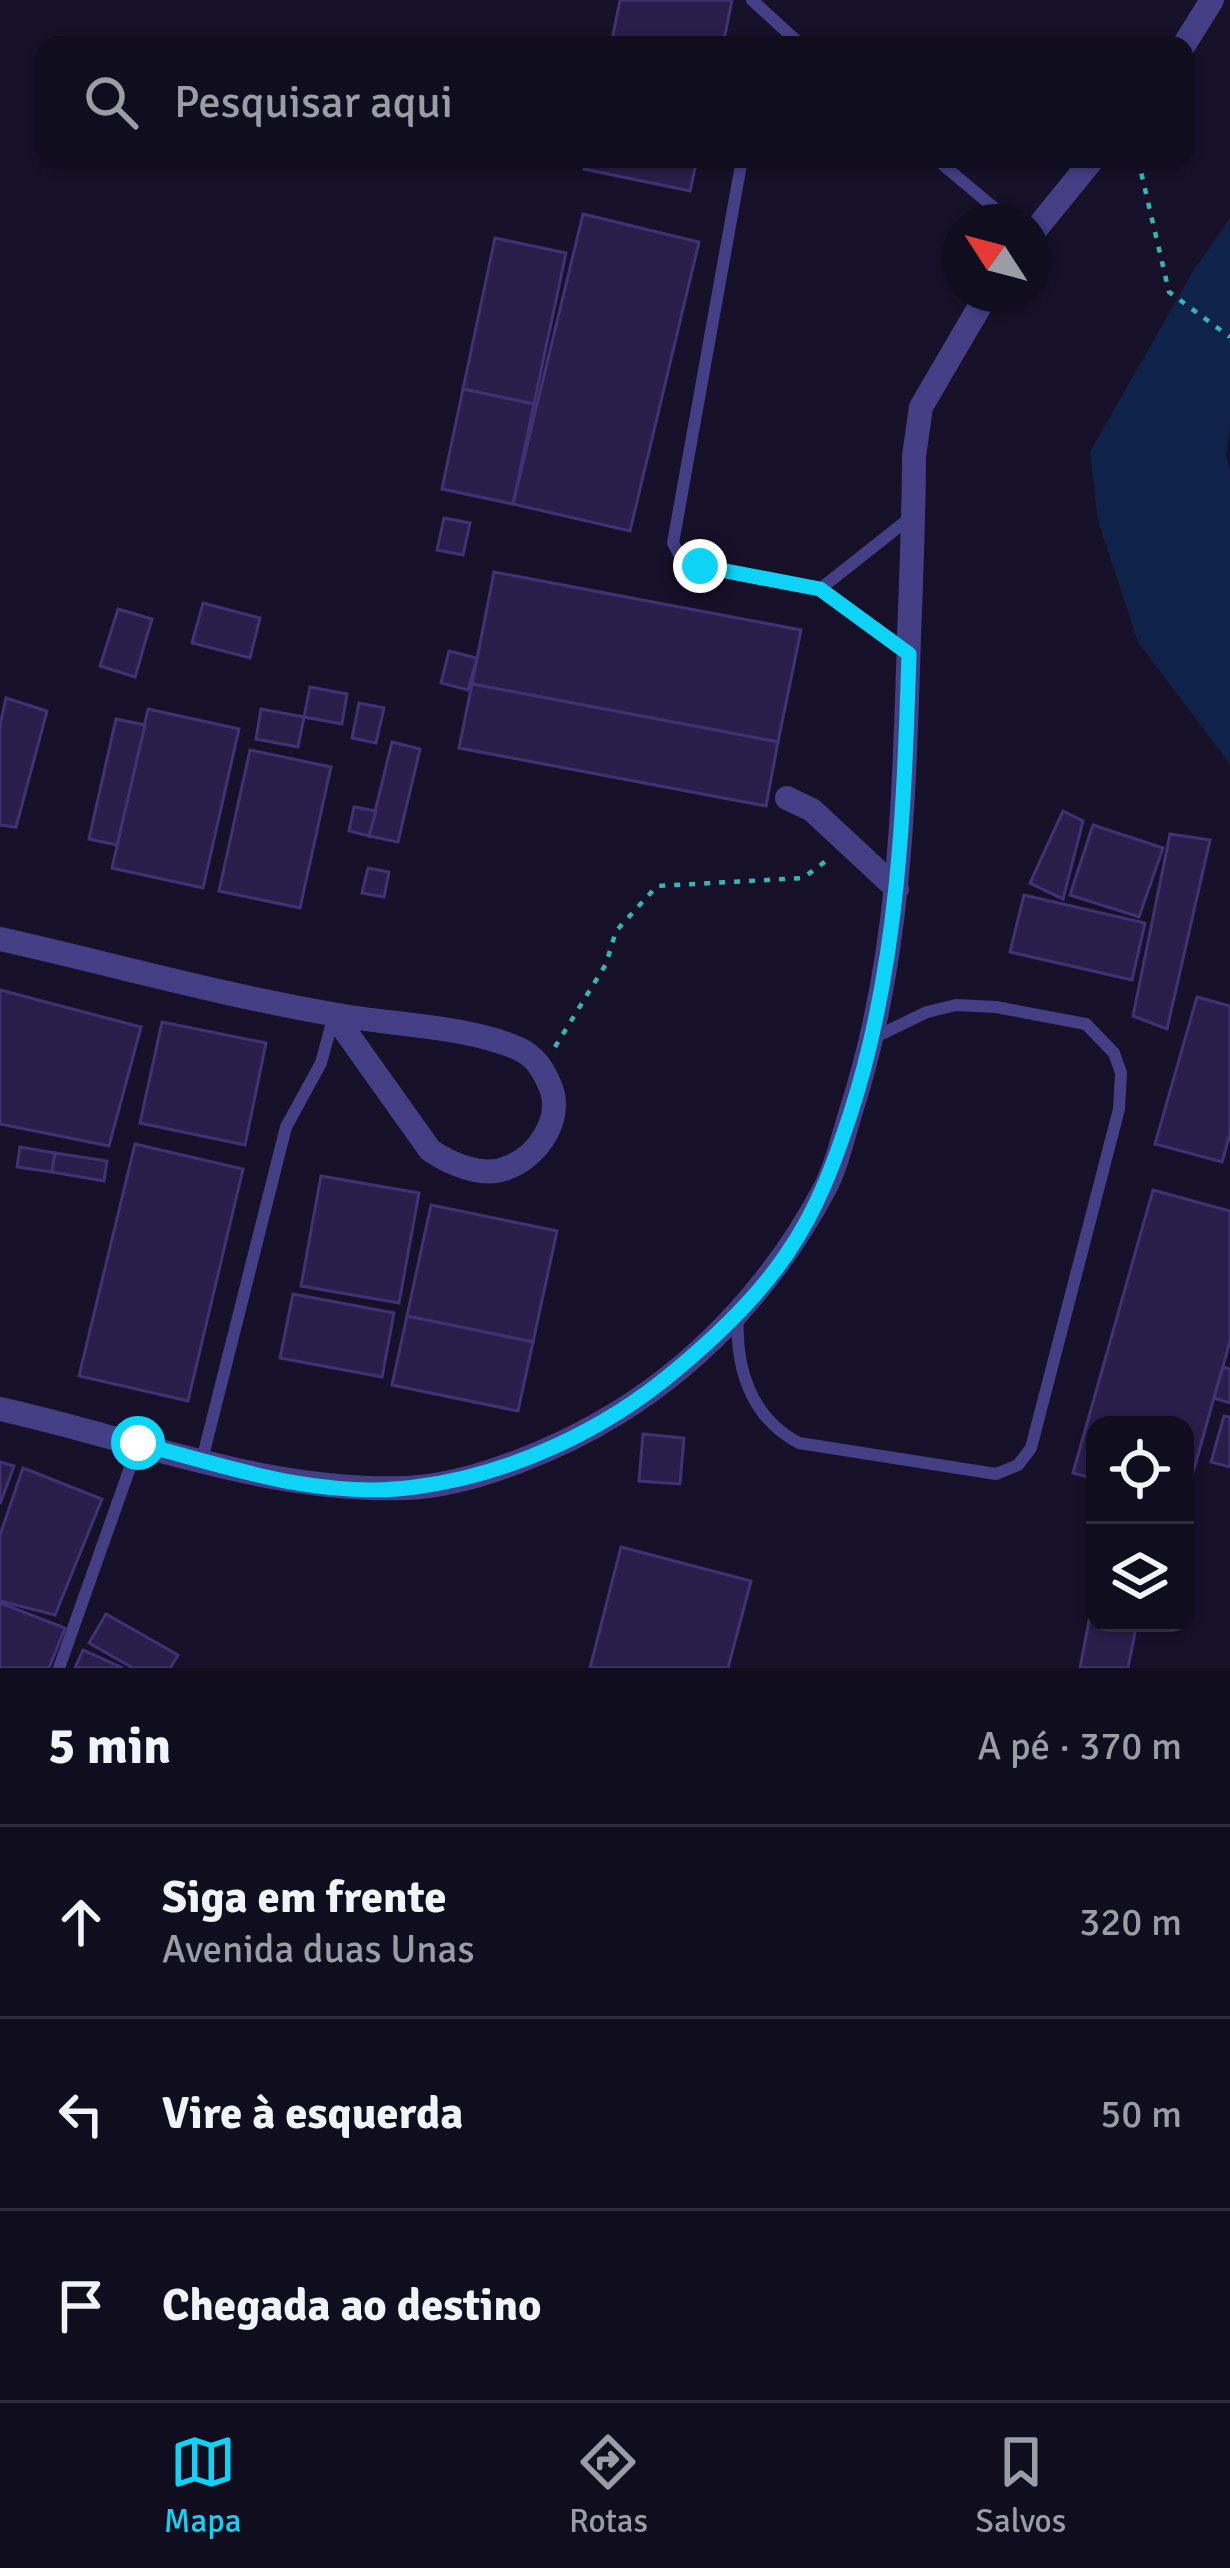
<!DOCTYPE html>
<html lang="pt">
<meta charset="utf-8">
<style>
:root{--surface:#100d1e;--page:#1e1b2b;--text:#f1f3f6;--muted:#9c9ca4;--line:#302d3c;--accent:#0dd4f6}
body{margin:0;font-family:Signika,sans-serif;background:var(--page);color:var(--text)}
.controls{position:absolute;right:36px;bottom:36px;display:grid;overflow:hidden;border-radius:24px;box-shadow:0 3px 9px #0004}
.controls button{width:108px;height:108px;display:grid;place-items:center;padding:0;border:0;border-bottom:3px solid var(--line);background:var(--surface);color:var(--text);font:60px sans-serif}
.compass{position:absolute;left:942px;top:204px;width:108px;height:108px;border-radius:50%;background:var(--surface);box-shadow:0 3px 9px #0004;rotate:306deg}
.stop{position:absolute;width:36px;height:36px;margin:-27px;border:9px solid #0dd4f6;border-radius:50%;background:#fff}
.stop.end{background:#0dd4f6;border-color:#fff;box-shadow:0 3px 12px #0008}
.list{margin:0;padding:0;list-style:none}
h2{display:flex;justify-content:space-between;align-items:center;height:156px;margin:0;padding:0 48px;font-size:51px}
h2 small{font-size:39px;font-weight:400;color:var(--muted)}
.list li{display:grid;grid-template-columns:78px 1fr auto;gap:36px;align-items:center;box-sizing:border-box;height:192px;padding:0 48px;border-top:3px solid var(--line)}
.list b{display:block;font-size:45px;white-space:nowrap}
.list p{margin:0;font-size:39px;white-space:nowrap;color:var(--muted)}
.list em{font-size:39px;font-style:normal;color:var(--muted)}
.icon{flex:none;width:66px;height:66px;fill:none;stroke:currentColor;stroke-width:2;stroke-linecap:round;stroke-linejoin:round}
.map{position:relative;flex:none;width:1230px;height:1668px;overflow:hidden}
.search{position:absolute;background:var(--surface);box-shadow:0 3px 9px #0004;left:36px;right:36px;top:36px;height:132px;display:flex;align-items:center;gap:30px;box-sizing:border-box;padding:0 42px;border-radius:24px;color:var(--muted);font-size:45px}
.sheet{height:732px;background:var(--surface)}
nav{display:flex;justify-content:space-around;align-items:center;box-sizing:border-box;height:168px;border-top:3px solid var(--line);background:var(--surface);font-size:33px;color:var(--muted)}
nav a{display:grid;justify-items:center;gap:6px}
nav .on{color:var(--accent)}
.map>svg:first-child{display:block}
</style>
<div class="map">
<svg width="1230" height="1668" viewBox="0 0 1230 1668">
<rect width="100%" height="100%" fill="#161128"/>
<!-- water -->
<polygon fill="#0f224a" points="1230,218 1230,426 1226,456 1230,471 1230,764 1138,642 1098,521 1090,452 1192,273"/>
<!-- building -->
<g fill="#281e49" stroke="#413174" stroke-width="3">
<polygon points="620,0 732,0 723,45 611,45"/>
<polygon points="586,159 697,159 690,191 584,169"/>
<polygon points="583,214 699,242 630,531 513,504"/>
<polygon points="495,238 566,253 534,404 463,389"/>
<polygon points="463,389 534,404 513,504 442,489"/>
<polygon points="444,518 470,523 463,555 437,550"/>
<polygon points="494,572 801,630 778,742 472,684"/>
<polygon points="203,603 260,618 250,658 192,643"/>
<polygon points="118,609 152,619 135,677 100,666"/>
<polygon points="449,651 477,658 468,690 441,683"/>
<polygon points="472,684 778,742 766,806 459,748"/>
<polygon points="310,687 347,694 342,724 304,717"/>
<polygon points="6,698 47,711 16,827 0,825 0,726"/>
<polygon points="359,703 384,708 376,743 352,738"/>
<polygon points="148,709 239,729 203,888 112,868"/>
<polygon points="261,709 304,717 298,747 256,739"/>
<polygon points="116,719 145,725 117,845 89,839"/>
<polygon points="392,742 420,749 398,842 369,836"/>
<polygon points="250,750 331,767 300,908 219,891"/>
<polygon points="354,807 376,811 369,836 349,831"/>
<polygon points="1063,811 1083,821 1063,899 1030,883"/>
<polygon points="1093,825 1163,848 1139,917 1070,895"/>
<polygon points="1170,834 1210,840 1167,1029 1133,1016"/>
<polygon points="368,868 389,872 384,897 362,893"/>
<polygon points="1024,895 1145,923 1132,980 1010,952"/>
<polygon points="0,990 141,1027 109,1146 0,1124"/>
<polygon points="1197,997 1230,1006 1230,1134 1222,1162 1155,1144"/>
<polygon points="162,1022 266,1043 245,1145 140,1123"/>
<polygon points="135,1144 243,1169 188,1401 79,1376"/>
<polygon points="20,1147 55,1153 52,1172 17,1167"/>
<polygon points="55,1153 107,1161 104,1181 52,1172"/>
<polygon points="321,1176 419,1193 399,1303 301,1286"/>
<polygon points="1153,1190 1230,1211 1230,1341 1185,1501 1185,1425 1095,1425 1095,1479 1073,1473"/>
<polygon points="431,1205 557,1231 533,1342 407,1316"/>
<polygon points="293,1294 394,1313 382,1377 280,1358"/>
<polygon points="407,1316 533,1342 518,1411 392,1385"/>
<polygon points="1223,1367 1230,1369 1230,1403 1214,1398"/>
<polygon points="1224,1416 1230,1417 1230,1467 1211,1462"/>
<polygon points="643,1434 684,1438 680,1484 639,1481"/>
<polygon points="0,1462 14,1466 0,1504"/>
<polygon points="23,1468 102,1499 55,1615 0,1601 0,1535"/>
<polygon points="621,1547 751,1581 728,1668 590,1668"/>
<polygon points="1095,1589 1095,1623 1137,1623 1128,1668 1080,1668"/>
<polygon points="0,1603 65,1628 49,1668 0,1668"/>
<polygon points="106,1614 178,1655 170,1668 133,1668 89,1643"/>
<polygon points="83,1650 123,1668 75,1668"/>
</g>
<g fill="none" stroke-linecap="round" stroke-linejoin="round">
<!-- path -->
<g stroke="#35b6b4" stroke-width="4.5" stroke-dasharray="6 9" stroke-linecap="butt">
<polyline points="1138,159 1169,292 1230,337"/>
<polyline points="555,1047 606,964 616,931 657,886 803,878 830,858"/>
</g>
<!-- lane -->
<g stroke="#443e85" stroke-width="12">
<polyline points="752,0 801,45"/>
<polyline points="742,159 673,543 681,558 700,566 820,589 910,518"/>
<polyline points="936,159 1011,222"/>
<polyline points="820,589 906,652"/>
<path d="M 738,1316 C 735,1368 751,1418 799,1443 L 996,1474 L 1018,1465 L 1031,1448 L 1119,1109 L 1121,1073 L 1114,1053 L 1086,1024 L 996,1007 L 956,1005 L 927,1012 L 873,1038"/>
<polyline points="202,1460 286,1127 321,1063 334,1015"/>
<polyline points="59,1668 138,1445"/>
</g>
<!-- street -->
<g stroke="#443e85" stroke-width="24">
<polyline points="1184,45 1212,0"/>
<polyline points="1032,234 1093,159"/>
<polyline points="787,798 812,810 897,889"/>
<path d="M 0,939 C 112,964 225,996 338,1015 C 394,1025 466,1026 517,1048 C 536,1056 544,1071 551,1088 C 563,1120 537,1157 507,1168 C 483,1178 450,1164 430,1150 L 334,1015"/>
<path d="M 0,1409 C 135,1439 267,1493 407,1488 C 474,1485 563,1447 619,1412 C 706,1358 777,1279 825,1188 C 837,1165 843,1137 851,1111 C 901,957 904,798 909,637 C 911,577 914,516 914,456 L 921,407 L 987,294"/>
</g>
</g>
<g fill="none" stroke-linecap="round" stroke-linejoin="round">
<!-- route -->
<path stroke="#0dd4f6" stroke-width="15" d="M 138,1443 C 227,1467 321,1500 415,1487 C 509,1475 604,1431 676,1370 C 717,1336 759,1296 788,1252 C 818,1208 835,1161 851,1112 C 899,963 904,810 909,654 L 820,589 L 700,566"/>
</g>
</svg>
<div class="controls">
<button><svg class="icon" aria-label="locate" viewBox="0 0 24 24"><circle cx="12" cy="12" r="6"/><path d="M12 2v4M12 18v4M2 12h4M18 12h4"/></svg></button>
<button><svg class="icon" aria-label="layers" viewBox="0 0 24 24"><path d="M12 4l9 5-9 5-9-5zM3 14l9 5 9-5"/></svg></button>
</div>
<svg class="compass" viewBox="-18 -18 36 36"><path d="M0-13l5 13h-10z" fill="#e53935"/><path d="M0 13l5-13h-10z" fill="#9c9ca4"/></svg>
<div class="stop" style="left:138px;top:1443px"></div>
<div class="stop end" style="left:700px;top:566px"></div>
<div class="search"><svg class="icon" aria-label="search" viewBox="0 0 24 24"><circle cx="10" cy="10" r="6"/><path d="M15 15l6 6"/></svg>Pesquisar aqui</div>
</div>
<section class="sheet">
<h2>5 min<small>A pé · 370 m</small></h2>
<ul class="list">
<li><svg class="icon" aria-label="ahead" viewBox="0 0 24 24"><path d="M12 20V5M6 11l6-6 6 6"/></svg><div><b>Siga em frente</b><p>Avenida duas Unas</p></div><em>320 m</em></li>
<li><svg class="icon" aria-label="left" viewBox="0 0 24 24"><path d="M17 20v-9H6M10 6l-5 5 5 5"/></svg><div><b>Vire à esquerda</b></div><em>50 m</em></li>
<li><svg class="icon" aria-label="arrive" viewBox="0 0 24 24"><path d="M6 21V4h12l-3 4 3 4H6"/></svg><div><b>Chegada ao destino</b></div></li>
</ul>
</section>
<nav>
<a class="on"><svg class="icon" aria-label="map" viewBox="0 0 24 24"><path d="M3 6l6-2 6 2 6-2v14l-6 2-6-2-6 2zM9 4v14M15 6v14"/></svg>Mapa</a>
<a><svg class="icon" aria-label="directions" viewBox="0 0 24 24"><path d="M12 3l9 9-9 9-9-9zM9 14v-3h6M13 9l2 2-2 2"/></svg>Rotas</a>
<a><svg class="icon" aria-label="saved" viewBox="0 0 24 24"><path d="M7 4h10v16l-5-4-5 4z"/></svg>Salvos</a>
</nav>
